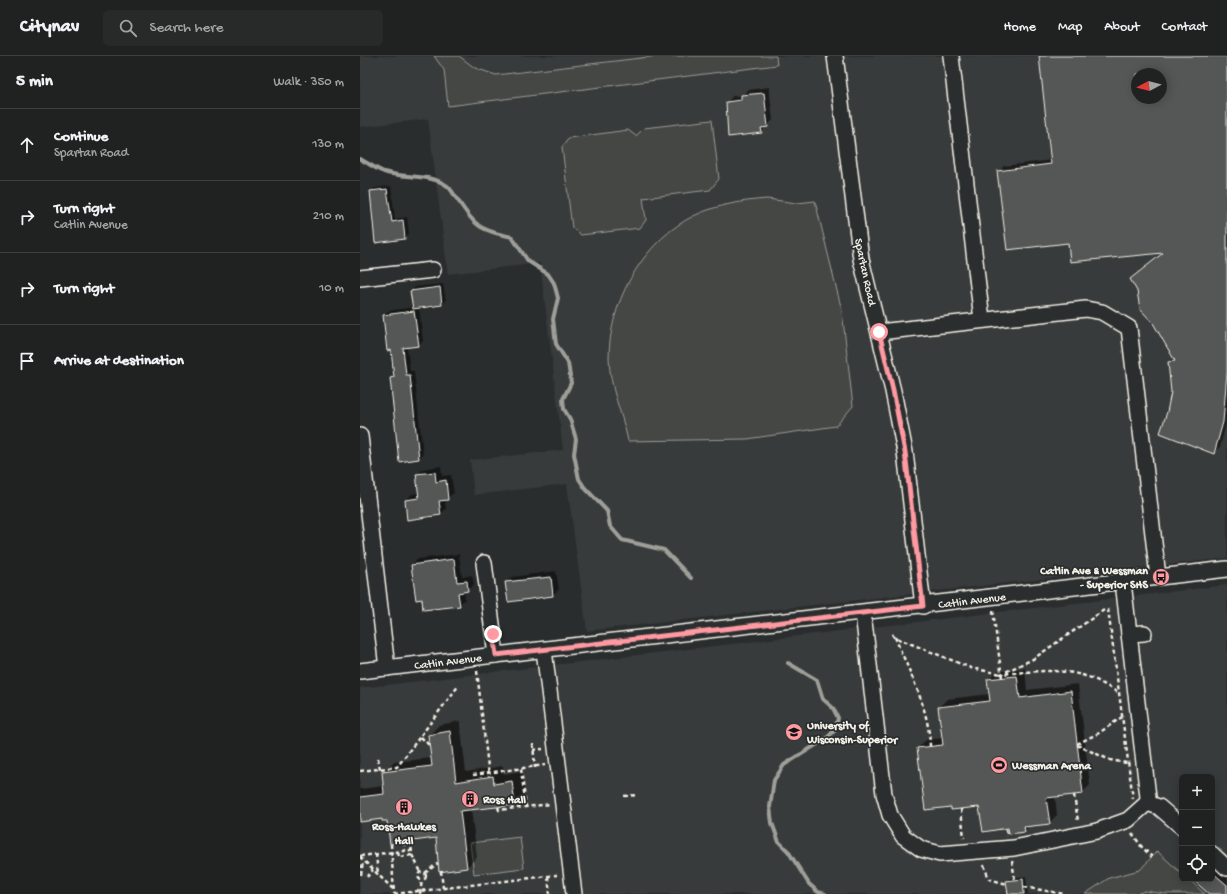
<!DOCTYPE html>
<meta charset="utf-8">
<style>
:root{--surface:#202222;--page:#282a2a;--text:#f1f3f6;--muted:#a2a4a5;--line:#3d3f40}
body{margin:0;font-family:"Gochi Hand",sans-serif;background:var(--page);color:var(--text)}
.controls{position:absolute;right:12px;bottom:12px;display:grid;overflow:hidden;border-radius:6px;box-shadow:0 2px 10px #0003}
.controls button{width:36px;height:36px;display:grid;place-items:center;padding:0;border:0;border-bottom:1px solid var(--line);background:var(--surface);color:var(--text);font:20px sans-serif}
.compass{position:absolute;left:771px;top:12px;width:36px;height:36px;border-radius:50%;background:var(--surface);box-shadow:0 2px 10px #0003;rotate:263deg}
.stop{position:absolute;width:12px;height:12px;margin:-9px;border:3px solid #ff9aa2;border-radius:50%;background:#fff}
.stop.end{background:#ff9aa2;border-color:#fff;box-shadow:0 1px 4px #0008}
.list{margin:0;padding:0;list-style:none}
h2{display:flex;justify-content:space-between;align-items:center;height:52px;margin:0;padding:0 16px;font-size:17px}
h2 small{font-size:13px;font-weight:400;color:var(--muted)}
.list li{display:grid;grid-template-columns:26px 1fr auto;gap:12px;align-items:center;box-sizing:border-box;height:72px;padding:0 16px;border-top:1px solid var(--line)}
.list b{display:block;font-size:15px;white-space:nowrap}
.list p{margin:0;font-size:13px;white-space:nowrap;color:var(--muted)}
.list em{font-size:13px;font-style:normal;color:var(--muted)}
.icon{flex:none;width:22px;height:22px;fill:none;stroke:currentColor;stroke-width:2;stroke-linecap:round;stroke-linejoin:round}
.map{position:relative;flex:none;width:867px;height:838px;overflow:hidden}
header{display:flex;align-items:center;gap:24px;box-sizing:border-box;height:56px;padding:0 20px;background:var(--surface);border-bottom:1px solid var(--line)}
header strong{font-size:19px}
nav{display:flex;gap:22px;margin-inline-start:auto;font-size:14px}
.search{width:280px;height:36px;background:var(--page);display:flex;align-items:center;gap:10px;box-sizing:border-box;padding:0 14px;border-radius:6px;color:var(--muted);font-size:15px}
main{display:flex}
aside{flex:1;background:var(--surface)}
.map>svg:first-child{display:block}
</style>
<header>
<strong>Citynav</strong>
<div class="search"><svg class="icon" aria-label="search" viewBox="0 0 24 24"><circle cx="10" cy="10" r="6"/><path d="M15 15l6 6"/></svg>Search here</div>
<nav><a>Home</a><a>Map</a><a>About</a><a>Contact</a></nav>
</header>
<main>
<aside>
<h2>5 min<small>Walk · 350 m</small></h2>
<ul class="list">
<li><svg class="icon" aria-label="ahead" viewBox="0 0 24 24"><path d="M12 20V5M6 11l6-6 6 6"/></svg><div><b>Continue</b><p>Spartan Road</p></div><em>130 m</em></li>
<li><svg class="icon" aria-label="right" viewBox="0 0 24 24"><path d="M7 20v-9h11M14 6l5 5-5 5"/></svg><div><b>Turn right</b><p>Catlin Avenue</p></div><em>210 m</em></li>
<li><svg class="icon" aria-label="right" viewBox="0 0 24 24"><path d="M7 20v-9h11M14 6l5 5-5 5"/></svg><div><b>Turn right</b></div><em>10 m</em></li>
<li><svg class="icon" aria-label="arrive" viewBox="0 0 24 24"><path d="M6 21V4h12l-3 4 3 4H6"/></svg><div><b>Arrive at destination</b></div></li>
</ul>
</aside>
<div class="map">
<svg width="867" height="838" viewBox="0 0 867 838">
<rect width="100%" height="100%" fill="#2a2d2e"/>
<filter id="ink" filterUnits="userSpaceOnUse"><feTurbulence type="fractalNoise" baseFrequency=".025" numOctaves="2"/><feDisplacementMap in="SourceGraphic" scale="8" xChannelSelector="R" yChannelSelector="G"/><feConvolveMatrix kernelMatrix="1 2 1 2 8 2 1 2 1" color-interpolation-filters="sRGB"/></filter>
<g filter="url(#ink)">
<!-- built -->
<g fill="#373a3a" fill-rule="evenodd">
<path d="M 0,0 L 867,0 L 867,502 L 227,575 L 207,428 L 114,439 L 110,404 L 203,394 L 180,207 L 88,218 L 68,63 L 0,71 ZM 777,18 L 801,18 L 801,42 L 777,42 Z"/>
<path d="M 867,529 L 867,838 L 0,838 L 0,632 ZM 822,721 L 852,721 L 852,823 L 822,823 Z"/>
</g>
<!-- green -->
<g fill="#444645" stroke="#9c9c96">
<polygon points="74,0 99,0 115,12 136,19 298,0 416,0 417,9 88,50 84,14"/>
<polygon points="352,64 359,123 350,134 283,142 286,164 280,172 221,179 212,172 202,91 209,82 268,74 276,80 284,72"/>
<path d="M 407,143 L 437,147 L 455,145 L 482,255 L 493,350 L 476,370 L 387,383 L 268,385 C 262,355 250,335 249,302 C 249,249 279,192 326,164 C 350,150 379,145 407,143 Z"/>
<polygon points="160,781 164,812 114,818 110,787"/>
<polygon points="797,795 822,818 822,823 828,823 845,838 805,838 785,835 776,838 725,838 749,822 780,814"/>
</g>
<!-- shadow -->
<g fill="#0007" fill-rule="evenodd">
<path d="M 680,0 L 867,0 L 867,364 L 860,391 L 854,396 L 808,357 L 812,336 L 809,307 L 814,302 L 778,235 L 778,217 L 805,196 L 709,186 L 638,116 L 644,110 L 692,104 ZM 777,18 L 801,18 L 801,42 L 777,42 Z"/>
<polygon points="409,31 413,64 401,76 367,46 373,40 383,39 388,34"/>
<polygon points="31,130 35,163 47,161 49,178 45,182 16,185 11,136 15,132"/>
<polygon points="83,228 86,245 82,248 59,251 63,285 59,289 47,291 50,315 54,315 63,398 58,402 31,322 35,318 31,293 24,259 28,255 54,251 52,235 55,231"/>
<polygon points="81,410 82,420 91,419 94,437 85,443 86,453 80,458 46,444 52,438 59,437 57,419 63,413"/>
<polygon points="99,498 102,521 112,519 114,528 108,534 104,535 105,543 99,549 63,542 52,509 58,503"/>
<polygon points="196,515 199,533 193,539 149,545 146,527 152,521"/>
<polygon points="665,612 667,634 718,628 730,729 722,737 695,740 697,759 689,767 671,769 664,775 649,771 558,692 566,684 583,682 579,651 587,643 630,638 628,624 636,616"/>
<polygon points="100,665 106,716 143,710 144,718 162,715 165,738 154,748 111,753 117,801 107,811 77,781 23,762 0,765 0,733 24,730 23,717 33,706 72,702 69,679 79,669"/>
<polygon points="854,811 867,822 867,835 864,838 851,838 844,823 852,823 852,813"/>
<polygon points="666,820 668,838 649,838 647,825 651,822"/>
</g>
<g fill="none" stroke-linecap="round" stroke-linejoin="round">
<!-- stream -->
<g stroke="#9f9f9a" stroke-width="4">
<path d="M 0,103 C 8,107 16,113 24,116 C 45,123 67,117 86,129 C 91,132 94,139 97,143 C 116,171 119,174 152,181 L 168,205 L 188,218 L 194,227 L 198,242 L 193,263 L 196,288 L 208,307 L 211,327 L 203,343 L 204,353 L 210,363 L 216,383 L 214,398 L 219,423 L 225,432 L 247,455 L 250,470 L 262,484 L 304,494 L 331,522"/>
<polyline points="428,607 457,624 463,643 473,652 478,662 475,674 467,682 424,709 414,724 410,751 412,767 419,786 428,795 449,828 458,836 465,838"/>
</g>
</g>
<!-- building -->
<g fill="#555756" stroke="#f4f1e8" fill-rule="evenodd">
<path d="M 679,0 L 867,0 L 867,316 L 863,366 L 854,398 L 800,377 L 807,356 L 811,336 L 808,306 L 815,305 L 793,267 L 780,253 L 777,235 L 770,223 L 803,197 L 710,206 L 708,187 L 647,194 L 637,115 L 691,108 ZM 777,18 L 801,18 L 801,42 L 777,42 Z"/>
<polygon points="404,37 408,71 401,72 402,77 368,81 366,46 381,44 381,39"/>
<polygon points="27,133 32,166 43,164 45,183 15,187 10,135"/>
<polygon points="80,231 82,249 53,253 50,235"/>
<polygon points="54,255 59,290 43,292 46,319 50,319 59,403 39,406 30,322 34,321 31,294 27,295 23,259"/>
<polygon points="75,416 76,426 86,424 88,444 79,445 81,459 47,464 45,444 59,442 56,418"/>
<polygon points="94,503 97,526 107,525 108,535 98,537 100,550 63,554 62,543 56,544 51,509"/>
<polygon points="191,521 193,540 148,546 145,526"/>
<polygon points="657,620 660,642 711,635 723,738 686,742 690,768 664,771 665,776 649,778 648,772 623,776 619,751 591,754 591,751 565,754 557,692 583,689 578,651 630,645 627,623"/>
<polygon points="90,675 96,726 133,720 134,728 152,725 155,749 100,755 107,812 79,816 76,782 30,788 27,765 22,765 22,763 0,766 0,741 24,738 22,716 72,710 68,679"/>
<polygon points="852,816 867,829 867,838 849,838 832,823 852,823"/>
<polygon points="663,823 664,838 648,838 646,825"/>
</g>
<g fill="none" stroke-linecap="round" stroke-linejoin="round">
<!-- minor casing -->
<g stroke="#f4f1e8" stroke-width="18">
<g id="minor">
<polyline points="475,0 501,203 533,335 545,396 563,550"/>
<polyline points="591,0 622,264"/>
<polyline points="0,222 73,214"/>
<polyline points="519,276 726,253 742,256 769,272 798,521"/>
<polyline points="0,380 27,612"/>
<polyline points="124,507 136,599"/>
<polyline points="503,557 524,738 530,759 543,780 561,793 580,798 654,792 737,775 768,764 787,747 788,741 763,526"/>
<polyline points="769,578 784,577"/>
<polyline points="184,594 214,838"/>
<polyline points="0,615 867,513"/>
<polyline points="787,747 799,751 822,771"/>
<polyline points="852,798 867,812"/>
</g>
</g>
<!-- path -->
<g stroke="#f4f1e8" stroke-width="2.5" stroke-dasharray="4 3" stroke-linecap="butt">
<polyline points="748,553 773,743"/>
<path d="M 744,554 L 673,603 L 641,618 C 670,616 701,611 728,621 C 739,624 749,632 759,637"/>
<polyline points="633,555 642,622"/>
<polyline points="532,578 534,581 611,612 641,618"/>
<path d="M 535,581 C 549,616 569,651 570,690"/>
<polyline points="117,615 129,720"/>
<polyline points="61,681 69,689"/>
<polyline points="173,688 175,712"/>
<polyline points="717,688 739,677 762,661"/>
<polyline points="717,689 750,704 767,707"/>
<polyline points="173,694 183,693"/>
<polyline points="18,702 20,713"/>
<polyline points="161,713 166,751"/>
<polyline points="0,715 37,711 99,629"/>
<polyline points="113,719 185,709"/>
<polyline points="714,739 718,765"/>
<polyline points="264,740 277,739"/>
<polyline points="138,751 139,754 191,748"/>
<polyline points="601,753 604,782"/>
<polyline points="646,773 647,780"/>
<polyline points="772,777 781,790 792,801"/>
<polyline points="51,785 52,799 61,816"/>
<polyline points="44,786 45,795"/>
<polyline points="31,788 34,838"/>
<polyline points="38,796 39,801 52,799"/>
<polyline points="16,798 18,819"/>
<polyline points="0,800 52,794"/>
<polyline points="0,801 34,834"/>
<polyline points="652,805 655,824"/>
<polyline points="624,809 629,823 647,828"/>
<polyline points="81,815 83,832"/>
<circle cx="62" cy="820" r="4"/>
<polyline points="65,817 78,807"/>
<polyline points="1,819 3,805"/>
<polyline points="7,821 13,814"/>
<polyline points="188,821 190,838"/>
<polyline points="664,831 704,838"/>
<polyline points="34,838 197,819"/>
<polyline points="60,838 62,824"/>
</g>
<!-- minor -->
<use href="#minor" stroke="#2a2d2e" stroke-width="15"/>
</g>
</g>
<g fill="none" stroke-linecap="round" stroke-linejoin="round" filter="url(#ink)">
<!-- route -->
<polyline stroke="#ff9aa2" stroke-width="5" points="133,578 136,599 563,550 545,396 533,334 519,276"/>
</g>
<!-- icons -->
<defs>
<g id="bus-disc" transform="scale(0.9)"><circle r="9.5" fill="#ff9aa2" stroke="#2a2d2e"/><path d="M-5-6H5V4H4V6H2V4H-2V6H-4V4H-5ZM-3.5-4V0h7V-4ZM-3.5 1.2v1.5H-2V1.2ZM2 1.2v1.5H3.5V1.2Z" fill="#111"/></g>
<g id="university-disc" transform="scale(0.9)"><circle r="9.5" fill="#ff9aa2" stroke="#2a2d2e"/><path d="M0-5L7-2L0 1L-7-2ZM-4 1L0 2.5L4 1V4Q0 6-4 4Z" fill="#111"/></g>
<g id="stadium-disc" transform="scale(0.9)"><circle r="9.5" fill="#ff9aa2" stroke="#2a2d2e"/><path d="M0-5a6.5 5 0 1 0 0 10a6.5 5 0 1 0 0-10ZM-3.5-1.8h7v3.6h-7Z" fill="#111"/></g>
<g id="building-disc" transform="scale(0.9)"><circle r="9.5" fill="#ff9aa2" stroke="#2a2d2e"/><path d="M-4-6H4V6H1V3H-1V6H-4ZM-2.5-4.3h1.7v1.8h-1.7ZM.8-4.3h1.7v1.8H.8ZM-2.5-1h1.7V.8h-1.7ZM.8-1h1.7V.8H.8Z" fill="#111"/></g>
</defs>
<g fill-rule="evenodd">
<use href="#bus-disc" x="801" y="521"/>
<use href="#university-disc" x="434" y="676"/>
<use href="#stadium-disc" x="639" y="709"/>
<use href="#building-disc" x="110" y="743"/>
<use href="#building-disc" x="44" y="751"/>
</g>
<g text-anchor="middle" stroke-width="3.5" stroke-linejoin="round" paint-order="stroke">
<!-- street labels -->
<g font-size="12" fill="#f4f1e8" stroke="#2a2d2e">
<text transform="translate(506 216) rotate(78)" y="4">Spartan Road</text>
<text transform="translate(612 544) rotate(-7)" y="4">Catlin Avenue</text>
<text transform="translate(88 605) rotate(-7)" y="4">Catlin Avenue</text>
</g>
<!-- poi labels -->
<g font-size="12" font-weight="bold" fill="#f4f1e8" stroke="#2a2d2e" text-anchor="start">
<text x="788" y="518" text-anchor="end">Catlin Ave &amp; Wessman<tspan x="788" dy="14">- Superior SHS</tspan></text>
<text x="447" y="673">University of<tspan x="447" dy="14">Wisconsin-Superior</tspan></text>
<text x="652" y="713">Wessman Arena</text>
<text x="123" y="747">Ross Hall</text>
<text x="44" y="774" text-anchor="middle">Ross-Hawkes<tspan x="44" dy="14">Hall</tspan></text>
</g>
</g>
</svg>
<div class="controls">
<button>+</button>
<button>−</button>
<button><svg class="icon" aria-label="locate" viewBox="0 0 24 24"><circle cx="12" cy="12" r="6"/><path d="M12 2v4M12 18v4M2 12h4M18 12h4"/></svg></button>
</div>
<svg class="compass" viewBox="-18 -18 36 36"><path d="M0-13l5 13h-10z" fill="#e53935"/><path d="M0 13l5-13h-10z" fill="#a2a4a5"/></svg>
<div class="stop" style="left:519px;top:276px"></div>
<div class="stop end" style="left:133px;top:578px"></div>
</div>
</main>
